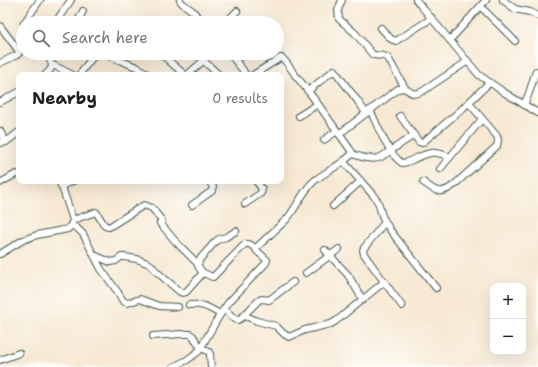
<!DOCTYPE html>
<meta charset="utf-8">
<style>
:root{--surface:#fff;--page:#f6f6f6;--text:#202124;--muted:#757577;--line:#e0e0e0}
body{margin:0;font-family:"Shantell Sans",sans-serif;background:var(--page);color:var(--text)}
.controls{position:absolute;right:12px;bottom:12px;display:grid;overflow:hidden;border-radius:8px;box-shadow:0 4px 16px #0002}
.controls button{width:36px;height:36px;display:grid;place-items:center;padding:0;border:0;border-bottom:1px solid var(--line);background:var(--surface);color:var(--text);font:20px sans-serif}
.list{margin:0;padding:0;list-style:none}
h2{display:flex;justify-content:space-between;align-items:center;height:52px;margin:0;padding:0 16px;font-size:17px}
h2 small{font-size:13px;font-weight:400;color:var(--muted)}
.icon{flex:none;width:22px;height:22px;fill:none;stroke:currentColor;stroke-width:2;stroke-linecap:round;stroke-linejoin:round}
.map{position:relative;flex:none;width:538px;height:367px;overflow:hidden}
.search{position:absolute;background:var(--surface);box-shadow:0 4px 16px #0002;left:16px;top:16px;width:268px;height:44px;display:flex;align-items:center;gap:10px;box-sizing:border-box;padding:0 14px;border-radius:22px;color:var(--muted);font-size:15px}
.panel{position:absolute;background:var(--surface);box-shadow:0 4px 16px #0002;left:16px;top:72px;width:268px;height:112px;border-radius:8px}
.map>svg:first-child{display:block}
</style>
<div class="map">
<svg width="538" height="367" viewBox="0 0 538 367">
<rect width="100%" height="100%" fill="#fdfcf7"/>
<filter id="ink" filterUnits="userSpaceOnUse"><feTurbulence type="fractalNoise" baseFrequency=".025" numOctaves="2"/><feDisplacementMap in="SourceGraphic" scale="8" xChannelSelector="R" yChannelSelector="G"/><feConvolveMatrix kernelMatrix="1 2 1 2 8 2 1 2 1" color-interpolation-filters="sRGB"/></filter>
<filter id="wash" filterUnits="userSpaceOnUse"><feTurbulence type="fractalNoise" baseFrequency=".012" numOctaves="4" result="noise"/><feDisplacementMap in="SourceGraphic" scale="16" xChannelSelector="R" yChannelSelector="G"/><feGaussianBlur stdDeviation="0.9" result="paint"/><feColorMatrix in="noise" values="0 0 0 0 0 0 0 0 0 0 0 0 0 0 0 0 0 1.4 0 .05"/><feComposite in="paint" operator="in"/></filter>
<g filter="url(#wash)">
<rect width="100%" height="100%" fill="#f7e9d4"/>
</g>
<g filter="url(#ink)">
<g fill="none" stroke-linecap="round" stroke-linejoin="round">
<!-- minor casing -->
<g stroke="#3f574c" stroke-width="8">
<g id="minor">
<polyline points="180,0 182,3 194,12 201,23"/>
<polyline points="342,0 338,10 339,19 355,33 373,55 384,56 388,58 405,88"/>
<polyline points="416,0 479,75 505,93 538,113"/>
<polyline points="503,0 515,9 530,12 538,16"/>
<polyline points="481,7 515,41"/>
<polyline points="24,23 40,0"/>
<polyline points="55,23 71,0"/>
<polyline points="77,23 83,11"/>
<polyline points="225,23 237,11"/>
<polyline points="0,26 18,50 19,53 17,55 0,63"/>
<polyline points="381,28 391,39 396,41 432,18"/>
<polyline points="450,40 486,0"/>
<path d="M 45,53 C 52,63 56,66 45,75"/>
<polyline points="105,53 119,60 139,68 149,75"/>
<polyline points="160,53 185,75"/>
<polyline points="229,53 242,69 246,75"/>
<polyline points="235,60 246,53"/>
<polyline points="55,66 73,75"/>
<polyline points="80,75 81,72 96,53"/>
<polyline points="187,75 203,61 204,61 219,75"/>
<polyline points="308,91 334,70 357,100 366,113"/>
<polyline points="0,102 19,92"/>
<polyline points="524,105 529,93 536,71"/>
<path d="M 370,110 C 378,126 388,154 402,163 C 406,163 410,161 414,159 C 430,152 433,150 450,157"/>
<polyline points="299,116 318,104"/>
<polyline points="400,116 419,142 422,143 461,110 489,83"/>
<polyline points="0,131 6,142"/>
<path d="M 339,134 L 398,89 L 404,88 C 413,93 413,96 423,91 L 468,61"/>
<polyline points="324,140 337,131"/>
<polyline points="0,143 6,142 19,132"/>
<path d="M 352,154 C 361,157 373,161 381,157 L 414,135"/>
<polyline points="343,161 373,195 378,202 382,216 390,230 436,288"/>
<polyline points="440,169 482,119"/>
<path d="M 423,182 C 435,191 440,196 454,185 L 497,146 C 498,141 499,139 496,135 L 469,103"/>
<polyline points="0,183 16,174"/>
<polyline points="61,186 73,181"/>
<polyline points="245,204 261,193 262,189 256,181"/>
<polyline points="192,205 212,191 213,187 209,181"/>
<polyline points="333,206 361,181"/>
<polyline points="73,220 96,212 105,226 109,227 144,205 152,208 162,221"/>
<polyline points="385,222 364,248 363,250 364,254 374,268 402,306"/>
<polyline points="160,223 176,242 198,264"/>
<polyline points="71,225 77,228 83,234 101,269 117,291 123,301 127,303 140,299 159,306 178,307"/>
<polyline points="325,250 348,275 363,300"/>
<polyline points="0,254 23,240 37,235 68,229 71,225 73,220 60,181"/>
<polyline points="94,255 110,262 116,261 121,257 124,257 137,259 147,263 151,265 157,272 180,292 183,293 186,292 202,274 202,272 198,266 198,264 200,259 215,242 219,239 226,237 236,231"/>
<path d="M 202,272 L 212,277 L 213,277 L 245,244 C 249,243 253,246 256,249"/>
<polyline points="306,273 339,249"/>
<path d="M 189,305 C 205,304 207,307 220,314"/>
<polyline points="224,309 235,319 238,320 245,316 248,317 257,321 276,326 284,334 289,337 305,330 331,324 336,321 384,282"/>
<polyline points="242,317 259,300 262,299 269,300 293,282"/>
<polyline points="153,336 181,334 190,334 193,336 200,347 209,352 210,354 211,367"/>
<polyline points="0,360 19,353"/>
<path d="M 173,367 L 187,360 L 199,351 L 218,318 L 228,303 L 266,263 L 267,260 L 257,251 L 256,249 L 257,247 L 287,219 C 297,207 302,192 314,181 C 325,172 343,164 352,154 L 352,152 C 333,126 316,99 295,75 C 291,69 287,62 282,58 L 280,58 L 253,75"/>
</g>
</g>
<!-- minor -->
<use href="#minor" stroke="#fff" stroke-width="6"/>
</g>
</g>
</svg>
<div class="controls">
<button>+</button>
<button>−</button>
</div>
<div class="search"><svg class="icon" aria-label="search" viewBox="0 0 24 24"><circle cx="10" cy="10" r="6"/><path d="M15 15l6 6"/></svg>Search here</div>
<section class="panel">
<h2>Nearby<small>0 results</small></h2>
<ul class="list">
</ul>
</section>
</div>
